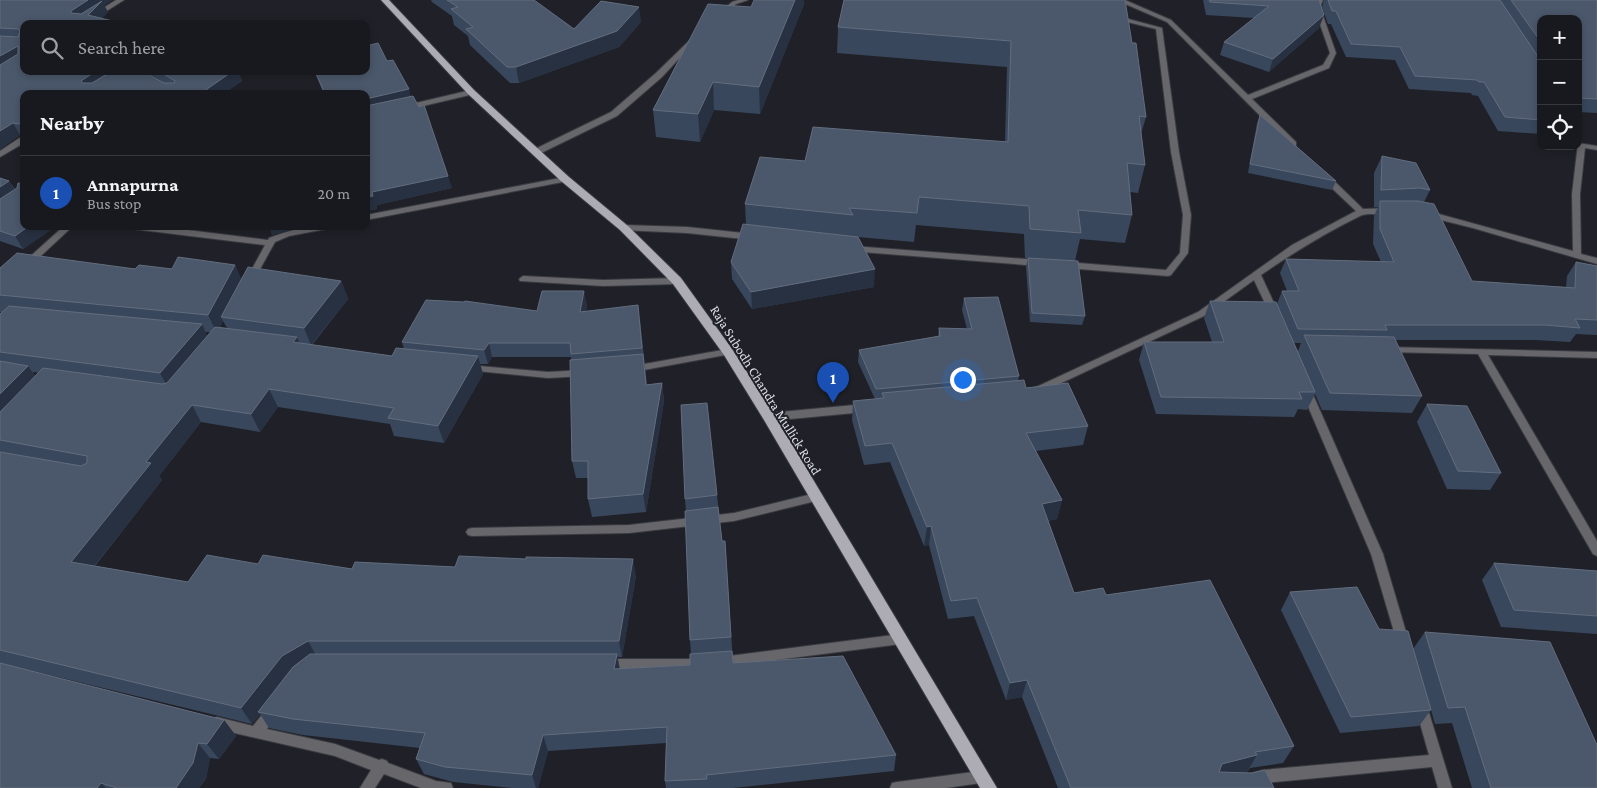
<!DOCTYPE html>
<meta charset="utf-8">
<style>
:root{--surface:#18191e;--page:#212227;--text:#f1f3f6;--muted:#9fa0a4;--line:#36383c;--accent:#57cec2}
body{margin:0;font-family:"Crimson Pro",serif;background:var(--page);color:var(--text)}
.controls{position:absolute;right:15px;top:15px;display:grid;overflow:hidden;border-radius:10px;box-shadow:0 2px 8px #0003}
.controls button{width:45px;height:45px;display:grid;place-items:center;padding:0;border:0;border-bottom:1px solid var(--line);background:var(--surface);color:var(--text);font:25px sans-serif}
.you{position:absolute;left:962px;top:379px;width:18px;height:18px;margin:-12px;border:4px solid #fff;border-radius:50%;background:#1a73e8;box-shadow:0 0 0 8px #1a73e833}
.badge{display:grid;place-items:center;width:32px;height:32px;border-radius:50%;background:var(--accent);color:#fff;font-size:16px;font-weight:700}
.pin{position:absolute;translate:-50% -41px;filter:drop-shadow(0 1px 2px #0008)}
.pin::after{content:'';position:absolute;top:26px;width:18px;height:15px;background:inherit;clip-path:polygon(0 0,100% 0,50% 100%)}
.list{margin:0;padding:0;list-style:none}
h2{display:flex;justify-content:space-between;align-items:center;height:65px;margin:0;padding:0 20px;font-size:21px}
h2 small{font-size:16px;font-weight:400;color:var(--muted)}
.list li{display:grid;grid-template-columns:32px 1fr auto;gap:15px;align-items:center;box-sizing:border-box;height:75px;padding:0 20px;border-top:1px solid var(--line)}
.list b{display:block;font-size:19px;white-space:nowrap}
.list p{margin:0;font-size:16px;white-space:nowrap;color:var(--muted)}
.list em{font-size:16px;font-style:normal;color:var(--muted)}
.icon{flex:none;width:28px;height:28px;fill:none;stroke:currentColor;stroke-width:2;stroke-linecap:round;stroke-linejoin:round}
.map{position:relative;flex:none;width:1597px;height:788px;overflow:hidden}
.search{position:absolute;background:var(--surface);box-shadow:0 2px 8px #0003;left:20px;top:20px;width:350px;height:55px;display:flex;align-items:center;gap:12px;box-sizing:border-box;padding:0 18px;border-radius:10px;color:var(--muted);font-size:19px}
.panel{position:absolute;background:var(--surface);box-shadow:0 2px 8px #0003;left:20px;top:90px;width:350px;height:140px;border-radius:10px}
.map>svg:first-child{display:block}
</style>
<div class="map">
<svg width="1597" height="788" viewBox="0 0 1597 788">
<rect width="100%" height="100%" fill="#202128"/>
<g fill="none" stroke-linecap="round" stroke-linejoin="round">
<!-- lane casing -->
<g stroke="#3a3b42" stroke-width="2">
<g id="lane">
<polygon points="738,0 748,0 736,4 723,15 719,15 719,13 732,2"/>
<polygon points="1117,16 1162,28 1179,152 1191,215 1188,253 1171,275 1168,276 1066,268 1062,265 1066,262 1166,270 1180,253 1183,215 1171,152 1156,29 1115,19 1114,18"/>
<polygon points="692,38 697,39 662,77 617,116 539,154 533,154 533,150 611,112 656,73"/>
<polygon points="624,225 687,227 753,234 757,237 753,240 687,233 621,230 621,226"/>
<polygon points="852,246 1039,260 1043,263 1039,266 849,251 848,249 849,247"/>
</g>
</g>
<!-- street casing -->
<g stroke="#3a3b42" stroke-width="2">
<g id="street">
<polygon points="116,0 124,0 86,24 78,24"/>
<polygon points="1116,0 1125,0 1171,20 1248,95 1323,65 1330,53 1314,7 1317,0 1323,0 1320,7 1336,53 1329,68 1252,99 1296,142 1296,146 1290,146 1167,22"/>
<polygon points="471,90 474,90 474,94 406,110 402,108 403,106"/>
<polygon points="21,137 24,137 24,143 0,157 0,151"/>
<polygon points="1578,143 1597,146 1597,150 1585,148 1580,194 1581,254 1597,258 1597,264 1473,228 1425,216 1424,214 1428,211 1573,251 1572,194"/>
<path d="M 1321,174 L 1327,174 L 1363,209 L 1389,208 L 1393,211 C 1384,218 1370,211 1360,216 C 1325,233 1293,253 1261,275 L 1279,314 L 1277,316 L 1271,316 L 1254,280 L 1204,316 L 1040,393 L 1032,393 L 1031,391 L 1032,389 L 1198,312 L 1292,245 L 1356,211 L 1321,178 Z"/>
<polygon points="565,177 568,177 568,181 366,220 366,215"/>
<polygon points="64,226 73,226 30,266 24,266 23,264 24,262"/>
<path d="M 129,226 L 156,226 L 268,240 L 269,238 C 289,230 308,226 330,226 L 326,229 L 289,236 L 275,242 L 254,280 L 250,283 L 246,280 L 265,245 L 133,229 Z"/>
<polygon points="523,276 603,280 677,278 681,281 677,284 603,286 520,281 519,279"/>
<polygon points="1387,347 1597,352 1597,358 1488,355 1597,541 1597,556 1593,554 1478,354 1384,352 1382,350"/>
<polygon points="728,349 731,350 733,352 731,354 633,372 628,369 633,366"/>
<polygon points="469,365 548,372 584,370 589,373 584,376 548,378 466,370 464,368"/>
<polygon points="1306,386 1311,390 1383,554 1409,642 1407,646 1403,647 1399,646 1397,642 1371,554 1301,390"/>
<polygon points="865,404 870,408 865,412 769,421 764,417 769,413"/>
<polygon points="816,493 820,494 821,497 820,500 734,521 629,533 472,536 468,535 466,532 468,529 472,528 629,525 734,513"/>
<polygon points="901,634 905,635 907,639 905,643 901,644 721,667 717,666 715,662 717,658 721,657"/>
<polygon points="606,659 704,659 708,660 710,664 708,668 704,669 606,669 602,668 600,664 602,660"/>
<polygon points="1421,700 1426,702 1427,706 1452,788 1438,788 1432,767 1254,784 1249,782 1247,778 1249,774 1263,770 1429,755 1415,706 1416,702"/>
<polygon points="273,705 278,707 279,711 267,729 335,744 379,760 382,759 387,761 388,763 436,781 451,783 453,788 421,788 384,774 375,788 360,788 371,770 335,756 217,729 212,727 211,723 212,719 217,717 253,726 268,707"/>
<polygon points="981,771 986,773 988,777 986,781 981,783 946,788 890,788 892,783 897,782"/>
</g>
</g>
<!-- primary casing -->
<g stroke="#3a3b42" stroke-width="2">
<polygon id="primary" points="381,0 389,0 474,90 569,177 628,226 681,278 732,349 774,414 997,788 980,788 764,420 724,355 673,284 620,230 561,181 468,94"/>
</g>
<!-- lane -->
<use href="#lane" fill="#67666a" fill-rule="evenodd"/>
<!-- street -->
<use href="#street" fill="#67666a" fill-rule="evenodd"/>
<!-- primary -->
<use href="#primary" fill="#adabb3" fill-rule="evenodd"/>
</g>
<!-- wall -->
<g fill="#39475c" fill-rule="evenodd">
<polygon points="0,0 112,0 104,5 108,12 24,24 164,83 144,71 238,71 242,81 223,94 24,94 24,136 20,135 0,149"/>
<polygon points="431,0 534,0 574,29 641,22 619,47 519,83 510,83 470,45 468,36 454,25 452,16 432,2"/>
<polygon points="1203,0 1319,0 1319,28 1269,72 1220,55 1224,42 1254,18 1206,15"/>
<polygon points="1324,0 1597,0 1597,113 1578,112 1578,19 1541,19 1541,134 1498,131 1478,96 1472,95 1471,93 1409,89 1395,60 1346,57 1331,24 1328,24 1322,7"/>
<polygon points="804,4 760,114 714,110 700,142 656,137 653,110 751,7"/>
<polygon points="838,27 1132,43 1146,117 1141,134 1145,165 1138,193 1130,192 1132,215 1125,243 1080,239 1075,261 1085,316 1082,325 1030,322 1026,267 1028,258 1025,258 1024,234 916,225 914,242 858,237 874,287 752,309 732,279 731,262 746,224 745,204 805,161 1005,142 1007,67 837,53"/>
<polygon points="387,61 411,97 452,188 377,205 377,209 366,211 366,94 324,94 314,71 366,71"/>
<polygon points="1260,115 1336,181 1332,190 1248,173 1257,123"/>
<path d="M 1382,156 L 1430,190 L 1424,202 L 1472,281 L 1566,287 L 1567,276 L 1576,262 L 1597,266 L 1597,335 L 1576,334 L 1570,342 L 1536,340 L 1395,340 L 1422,396 L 1412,413 L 1322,410 L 1315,394 L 1307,410 L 1298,409 L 1294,417 L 1156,414 L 1139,360 L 1144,342 L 1212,342 L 1204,318 L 1210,301 L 1277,304 L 1282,291 L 1287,291 L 1280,273 L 1286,259 L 1381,262 L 1373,244 L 1374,216 L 1378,207 L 1374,207 L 1374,173 ZM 1294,343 L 1301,343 L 1298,351 Z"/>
<polygon points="0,178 9,181 15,189 24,226 56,226 23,249 0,241"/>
<path d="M 235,265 L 241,279 L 341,281 L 348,299 L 312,345 L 392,356 L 404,349 L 402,342 L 537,311 L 587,305 L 586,311 L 640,320 L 647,385 L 662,383 L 664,401 L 646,512 L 592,517 L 588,499 L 588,478 L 576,478 L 572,461 L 571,357 L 492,357 L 488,364 L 480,364 L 483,374 L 444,443 L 394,436 L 390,424 L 278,407 L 260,432 L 201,422 L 159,476 L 162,480 L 95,566 L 188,582 L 258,564 L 352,569 L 455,567 L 636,576 L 622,657 L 617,657 L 620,669 L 690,665 L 691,654 L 690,640 L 686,511 L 685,499 L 717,495 L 722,541 L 725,541 L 733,663 L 896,755 L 894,771 L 733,788 L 666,788 L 665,781 L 666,743 L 548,751 L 538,788 L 512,788 L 453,782 L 424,774 L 416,759 L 420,748 L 303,735 L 269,728 L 260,714 L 252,724 L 0,663 L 0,314 L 2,312 L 0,312 L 0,268 L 172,269 ZM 223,321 L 227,328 L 220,327 ZM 205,332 L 210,332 L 207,336 ZM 33,372 L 35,372 L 38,373 L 35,376 Z"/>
<polygon points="964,298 1019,376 1018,381 1026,388 1088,426 1083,445 1036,451 1062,500 1057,519 1048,521 1074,593 1106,595 1294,746 1283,763 1250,768 1247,772 1244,773 1274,788 1058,788 1022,697 1006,700 974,616 948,619 929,545 924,546 890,462 864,465 852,420 853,401 875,399 858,362 859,350 938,336 939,328 967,329 962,310"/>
<polygon points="1427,404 1501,473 1490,490 1447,489 1417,422"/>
<polygon points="1494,563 1597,571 1597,634 1501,627 1482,580"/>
<polygon points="1290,592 1379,629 1413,649 1425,632 1597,788 1472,788 1452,723 1435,724 1431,710 1419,726 1340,733 1281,610"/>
<polygon points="224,720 236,736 219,759 210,758 206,779 199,788 0,788"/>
</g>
<!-- shaded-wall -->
<g fill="#283141">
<polygon points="88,0 112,0 104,5 108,12 97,24 71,13 71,11"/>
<polygon points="795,0 804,0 804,4 760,114 759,87"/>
<polygon points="639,7 641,22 619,47 519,83 516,67"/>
<polygon points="1324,15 1319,28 1269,72 1273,59"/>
<polygon points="18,46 24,57 0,72 0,56"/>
<polygon points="96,71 121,71 87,94 81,81"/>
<polygon points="233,71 238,71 242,81 223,94 200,94"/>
<polygon points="713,82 714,110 700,142 698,114"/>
<polygon points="409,89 412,101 366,112 366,99"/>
<polygon points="24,121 24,133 19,124"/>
<polygon points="13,123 20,135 0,149 0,131"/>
<polygon points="448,176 452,188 377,205 377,209 366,211 366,197 372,192"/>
<polygon points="9,181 17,194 0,206 0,187"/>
<polygon points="29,226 56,226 23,249 15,236"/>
<polygon points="269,226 307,226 272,235"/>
<polygon points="235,265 243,283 221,317 223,321 217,333 208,315"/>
<polygon points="875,269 874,287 752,309 751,292"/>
<polygon points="341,281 348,299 311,345 304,328"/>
<polygon points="584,291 587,305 583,326 580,312"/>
<polygon points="202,324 210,342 169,390 160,373"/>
<polygon points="297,337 304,354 293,342"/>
<polygon points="489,343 492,357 488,364 484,350"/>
<polygon points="478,356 483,374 444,443 438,426"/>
<polygon points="28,366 40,383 0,424 0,394"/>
<polygon points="662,383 664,401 646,512 643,494"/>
<polygon points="269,389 278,407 260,432 251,414"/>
<polygon points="192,405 201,422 159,476 162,480 84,579 71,562 146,462"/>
<polygon points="1062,500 1057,519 1037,523 1042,504"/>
<polygon points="931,526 929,545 924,546 927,527"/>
<polygon points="633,559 636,576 622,657 619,641"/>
<polygon points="308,641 317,657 258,712 260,714 252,724 241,708 282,656"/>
<polygon points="617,654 620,671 614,669"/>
<polygon points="1027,680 1022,697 1006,700 1010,683"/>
<polygon points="224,720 236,736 219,759 207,744"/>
<polygon points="543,735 548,751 538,788 536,788 532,775"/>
<polygon points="198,743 210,758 206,779 199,788 176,788"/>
<polygon points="1257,755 1247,772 1213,781 1222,764"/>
<polygon points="101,783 106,788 97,788"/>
</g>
<!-- building -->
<g fill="#4b586b" stroke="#626d7e">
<polygon points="0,0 88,0 71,11 71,13 81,14 102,1 88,15 125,24 24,24 24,71 96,71 81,81 83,83 92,83 112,71 142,71 164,83 174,83 175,81 159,71 233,71 200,94 24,94 24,121 19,124 13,123 0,131 0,65 18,54 18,46 0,56 0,36 18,37 20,31 18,29 0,28"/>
<polygon points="447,0 534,0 574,29 601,1 639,7 617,31 516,67 507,67 466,29 473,27 451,9 458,7"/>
<polygon points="754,0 795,0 759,87 713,82 698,114 653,110 708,4 751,7"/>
<polygon points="844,0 1125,0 1132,43 1136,43 1146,117 1139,116 1145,165 1127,163 1132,215 1078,210 1081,233 1030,229 1029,206 919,197 917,213 849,208 853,215 745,204 760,157 805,161 813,127 1008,142 1011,41 838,27"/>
<polygon points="1209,0 1319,0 1324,15 1273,59 1224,42 1269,6 1210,2"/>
<polygon points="1328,0 1500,0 1541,61 1541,120 1505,117 1484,82 1479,82 1477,80 1415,76 1400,47 1351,44 1336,11 1332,11"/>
<polygon points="1511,0 1597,0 1597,99 1578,98 1578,19 1541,19 1541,42"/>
<polygon points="378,43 387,61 393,60 409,89 366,99 366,94 325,94 315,71 366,71 366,46"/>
<polygon points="413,96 419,107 424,105 448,176 372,192 373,196 366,197 366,106"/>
<polygon points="1260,115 1336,181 1250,164"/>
<polygon points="1382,156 1416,163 1430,190 1420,188 1381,190"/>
<polygon points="0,178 9,181 0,187"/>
<polygon points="18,183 24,184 24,226 29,226 15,236 0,231 0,199 17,188"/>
<polygon points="1380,201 1418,201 1434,204 1472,281 1575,288 1576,262 1597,266 1597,320 1575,319 1580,328 1545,325 1385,325 1387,330 1298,329 1282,291 1299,291 1286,259 1394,262 1380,229"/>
<polygon points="743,224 858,237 875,269 751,292 731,262"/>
<polygon points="17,253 135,269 139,265 172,269 178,257 235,265 208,315 0,295 0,268"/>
<polygon points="1028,258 1078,261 1085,316 1032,313"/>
<polygon points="248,267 341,281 304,328 221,317"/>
<polygon points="542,291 584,291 580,312 638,305 642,348 571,354 570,343 489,343 484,350 402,342 426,300 464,302 465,301 537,311"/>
<polygon points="998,297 1019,376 876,389 859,350 940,336 939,328 972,329 964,298"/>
<polygon points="1210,301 1276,302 1315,392 1299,392 1302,399 1161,397 1144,342 1224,342"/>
<polygon points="9,306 202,324 160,373 0,352 0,314"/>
<polygon points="215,327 297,337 293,342 392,356 396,348 478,356 438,426 388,418 394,408 269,389 251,414 192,405 146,462 151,463 71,562 188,582 207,555 258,564 263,555 352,569 355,562 455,567 459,556 526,559 526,557 633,559 619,641 308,641 282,656 241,708 0,650 0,452 81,466 87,463 87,456 0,440 0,412 43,368 162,384 167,383"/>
<polygon points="1304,335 1394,337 1422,396 1330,393"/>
<polygon points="643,354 646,385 662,383 643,494 588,499 588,461 572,461 570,360"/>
<polygon points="0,361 28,366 0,394"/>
<polygon points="1024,380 1026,388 1068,383 1088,426 1026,433 1062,500 1042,504 1074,593 1103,588 1106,595 1210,580 1294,746 1255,752 1257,755 1222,764 1219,772 1252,773 1265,770 1274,788 1071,788 1027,680 1010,683 977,598 951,601 931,526 927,527 892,443 865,446 853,401 884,398 882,393"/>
<polygon points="707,403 717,495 685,499 681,405"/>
<polygon points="1427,404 1467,406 1501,473 1458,471"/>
<polygon points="718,507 722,541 725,541 731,637 690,640 685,511"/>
<polygon points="1494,563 1597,571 1597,616 1514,610"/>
<polygon points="1357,587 1379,629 1408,631 1431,710 1351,717 1290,592"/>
<polygon points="1425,632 1550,642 1597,745 1597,788 1491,788 1465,707 1448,708"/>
<polygon points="732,651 733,663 843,656 896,755 706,775 707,779 665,781 667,727 543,735 532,775 445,767 416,759 425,733 293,719 258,712 293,667 310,654 617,654 614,669 690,665 690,654"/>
<polygon points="0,663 224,720 207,744 198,743 193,763 176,788 117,788 101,783 97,788 0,788"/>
</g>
<g text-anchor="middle" stroke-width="4" stroke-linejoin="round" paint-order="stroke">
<!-- street labels -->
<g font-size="14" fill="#dddee3" stroke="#202128">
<text transform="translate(766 390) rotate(58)" y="5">Raja Subodh Chandra Mullick Road</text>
</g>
</g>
</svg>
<div class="controls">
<button>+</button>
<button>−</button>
<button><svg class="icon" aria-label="locate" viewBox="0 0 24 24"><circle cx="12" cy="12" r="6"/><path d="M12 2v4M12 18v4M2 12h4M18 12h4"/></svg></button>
</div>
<div class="you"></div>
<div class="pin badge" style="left:833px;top:403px;background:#1a4fb4">1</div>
<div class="search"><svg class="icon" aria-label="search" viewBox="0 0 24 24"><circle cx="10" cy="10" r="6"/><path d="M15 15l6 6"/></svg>Search here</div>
<section class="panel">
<h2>Nearby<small></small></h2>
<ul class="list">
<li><span class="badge" style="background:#1a4fb4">1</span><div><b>Annapurna</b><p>Bus stop</p></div><em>20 m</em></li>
</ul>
</section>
</div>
